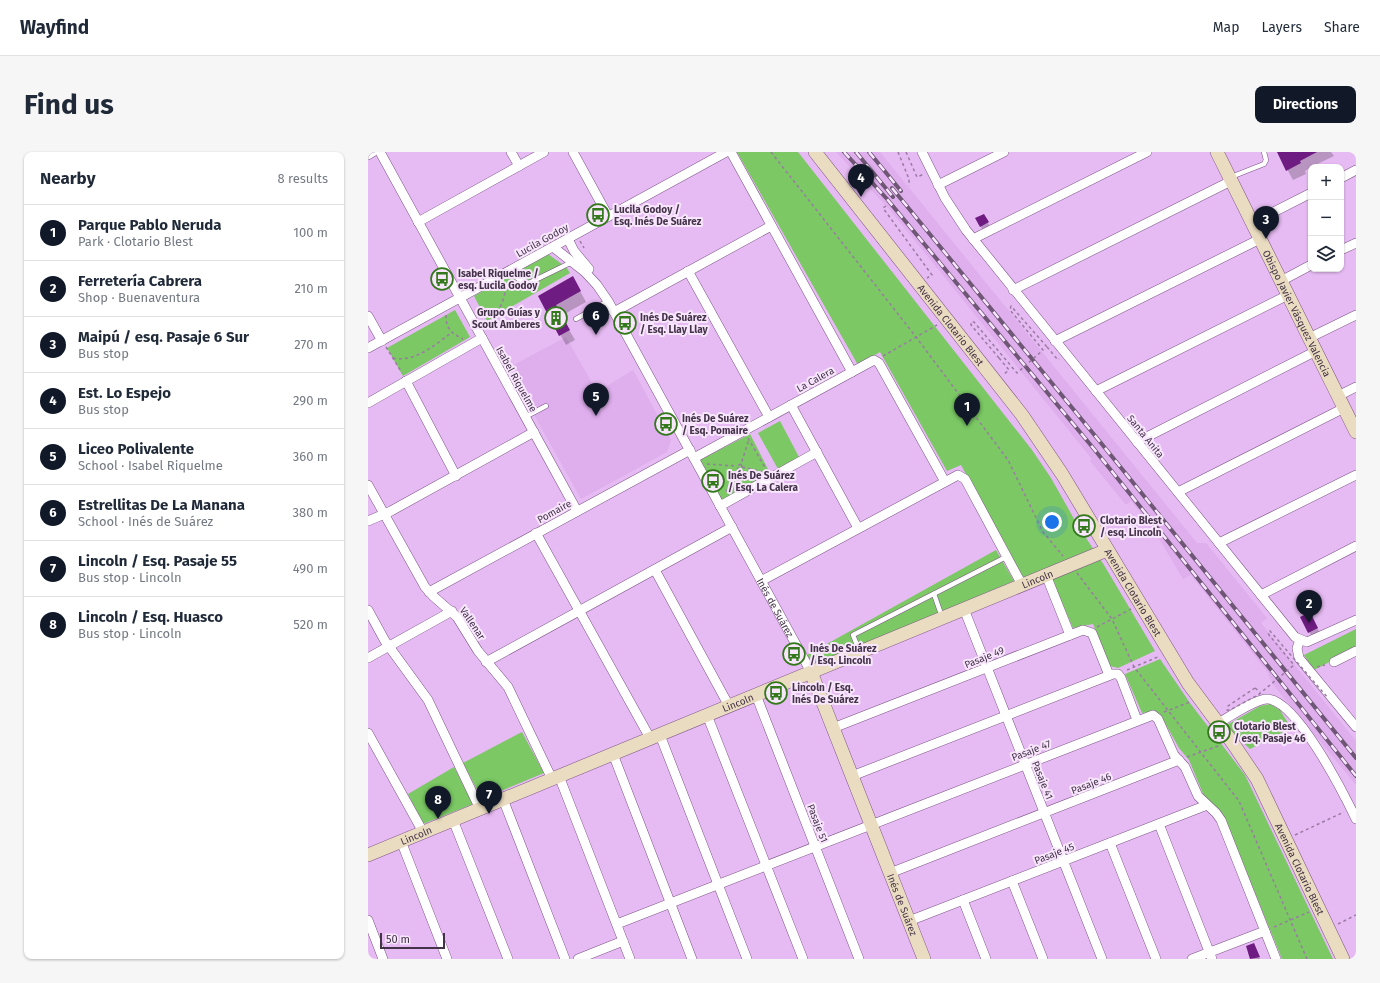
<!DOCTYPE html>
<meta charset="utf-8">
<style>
:root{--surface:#fff;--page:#f6f6f7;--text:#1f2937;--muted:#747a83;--line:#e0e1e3;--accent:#111827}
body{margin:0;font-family:"Fira Sans",sans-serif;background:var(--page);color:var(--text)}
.controls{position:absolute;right:12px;top:12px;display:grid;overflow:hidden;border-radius:8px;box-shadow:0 1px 3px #0004}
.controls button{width:36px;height:36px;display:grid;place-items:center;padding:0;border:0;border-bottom:1px solid var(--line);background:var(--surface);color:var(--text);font:20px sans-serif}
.scale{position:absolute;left:12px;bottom:10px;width:65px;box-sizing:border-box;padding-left:4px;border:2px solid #433248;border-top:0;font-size:11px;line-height:14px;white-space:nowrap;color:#433248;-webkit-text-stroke:3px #f8e6fd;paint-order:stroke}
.you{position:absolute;left:684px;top:370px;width:14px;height:14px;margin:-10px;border:3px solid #fff;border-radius:50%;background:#1a73e8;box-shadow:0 0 0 6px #1a73e833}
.badge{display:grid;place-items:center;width:26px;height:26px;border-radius:50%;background:var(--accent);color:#fff;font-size:13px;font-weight:700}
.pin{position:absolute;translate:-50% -33px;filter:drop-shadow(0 1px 2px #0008)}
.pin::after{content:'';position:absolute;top:21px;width:14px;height:12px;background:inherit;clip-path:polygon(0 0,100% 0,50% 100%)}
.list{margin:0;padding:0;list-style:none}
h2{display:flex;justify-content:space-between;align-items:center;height:52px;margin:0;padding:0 16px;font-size:17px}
h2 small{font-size:13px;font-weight:400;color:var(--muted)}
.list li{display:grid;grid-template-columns:26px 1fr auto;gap:12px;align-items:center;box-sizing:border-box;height:56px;padding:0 16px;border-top:1px solid var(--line)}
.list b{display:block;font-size:15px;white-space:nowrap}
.list p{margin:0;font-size:13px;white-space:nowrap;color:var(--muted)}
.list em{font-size:13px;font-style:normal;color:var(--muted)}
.icon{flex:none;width:22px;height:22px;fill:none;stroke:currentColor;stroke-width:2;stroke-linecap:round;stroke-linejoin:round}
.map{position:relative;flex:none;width:988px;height:807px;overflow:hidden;border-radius:8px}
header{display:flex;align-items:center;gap:24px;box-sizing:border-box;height:56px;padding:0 20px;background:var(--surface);border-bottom:1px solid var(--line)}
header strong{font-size:19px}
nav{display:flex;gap:22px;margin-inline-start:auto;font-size:14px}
.intro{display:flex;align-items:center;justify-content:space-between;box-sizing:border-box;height:96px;padding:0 24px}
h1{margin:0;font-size:28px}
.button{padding:10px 18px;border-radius:8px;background:var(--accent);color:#fff;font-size:14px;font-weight:700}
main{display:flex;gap:24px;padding:0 24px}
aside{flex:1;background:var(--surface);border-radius:8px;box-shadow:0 1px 3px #0004}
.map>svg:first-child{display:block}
</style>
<header>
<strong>Wayfind</strong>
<nav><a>Map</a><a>Layers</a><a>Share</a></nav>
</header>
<div class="intro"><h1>Find us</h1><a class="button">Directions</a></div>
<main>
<aside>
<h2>Nearby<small>8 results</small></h2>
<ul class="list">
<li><span class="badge">1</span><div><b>Parque Pablo Neruda</b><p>Park · Clotario Blest</p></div><em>100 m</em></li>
<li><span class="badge">2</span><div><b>Ferretería Cabrera</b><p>Shop · Buenaventura</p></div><em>210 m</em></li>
<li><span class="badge">3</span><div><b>Maipú / esq. Pasaje 6 Sur</b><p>Bus stop</p></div><em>270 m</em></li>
<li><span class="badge">4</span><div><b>Est. Lo Espejo</b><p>Bus stop</p></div><em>290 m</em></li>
<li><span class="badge">5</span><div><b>Liceo Polivalente</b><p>School · Isabel Riquelme</p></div><em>360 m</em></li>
<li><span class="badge">6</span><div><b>Estrellitas De La Manana</b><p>School · Inés de Suárez</p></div><em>380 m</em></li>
<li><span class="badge">7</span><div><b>Lincoln / Esq. Pasaje 55</b><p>Bus stop · Lincoln</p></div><em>490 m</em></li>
<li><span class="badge">8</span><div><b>Lincoln / Esq. Huasco</b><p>Bus stop · Lincoln</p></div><em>520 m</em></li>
</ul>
</aside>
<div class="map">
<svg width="988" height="807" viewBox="0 0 988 807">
<rect width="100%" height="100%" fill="#e6baf2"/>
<!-- built -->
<g fill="#dfaeed">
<polygon points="468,0 512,0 829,391 838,391 899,466 893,471 988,589 988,633 907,535 900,523 901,522 823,423 815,427 786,378 763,349 758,353 722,309 724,307 522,58"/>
<polygon points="198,185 229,240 265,218 303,288 299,300 213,347 140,216"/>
</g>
<!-- green -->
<g fill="#7bc864">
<polygon points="369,0 430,0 664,298 683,326 710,374 736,413 787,499 750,516 742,514 725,472 705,476 679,417 655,426 593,313 579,319 512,200 490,213"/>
<polygon points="180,102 198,115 202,121 119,169 106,144"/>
<polygon points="87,158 102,185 35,224 19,196"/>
<polygon points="412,269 431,305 410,317 390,281"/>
<polygon points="382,282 403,323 353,349 332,308"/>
<polygon points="628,398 646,429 445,514 439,503"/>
<polygon points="988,477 988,496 946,518 936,503"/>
<polygon points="792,507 822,551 877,623 965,807 914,807 855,662 836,644 821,608 811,596 792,562 787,559 774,561 757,522"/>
<polygon points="902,552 912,558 923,576 882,597 857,574 892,554"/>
<polygon points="154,580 176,621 114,647 95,611"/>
<polygon points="86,615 105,652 55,672 40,642"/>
</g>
<!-- shadow -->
<g fill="#0003">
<polygon points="910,0 963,0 966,4 943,15 937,19 938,22 925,28"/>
<polygon points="616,63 622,75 615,79 609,67"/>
<polygon points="205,126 218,150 193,164 207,188 198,193 171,144"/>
<polygon points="941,461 952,481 944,485 933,466"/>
<polygon points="879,795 888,797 892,807 884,807"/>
</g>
<!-- building -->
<g fill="#6e1b82">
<polygon points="909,0 949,0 932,9 933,11 918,19"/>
<polygon points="616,62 621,70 612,75 607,66"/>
<polygon points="205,124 213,139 188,153 202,178 191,184 170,144"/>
<polygon points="942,460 950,476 940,481 932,465"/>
<polygon points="886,791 892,805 882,807 878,794"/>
</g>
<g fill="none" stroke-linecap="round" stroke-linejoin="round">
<!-- lane casing -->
<g stroke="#7d5587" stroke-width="5.5">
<g id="lane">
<polyline points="863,25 896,12 898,8 896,0"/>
<polyline points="140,119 153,129 161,131 204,110"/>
<polyline points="208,167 240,149"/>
<polyline points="157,265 178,254"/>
<polyline points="566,442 574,465"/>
<polyline points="491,498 485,483 638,405"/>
</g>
</g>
<!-- street casing -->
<g stroke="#7d5587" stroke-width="10">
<g id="street">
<polyline points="12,0 209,359"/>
<polyline points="143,0 151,14"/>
<polyline points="205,0 240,64"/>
<polyline points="363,0 484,220"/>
<polyline points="554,0 577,46 598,78 927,485 939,490 988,468"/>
<polyline points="0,3 5,0"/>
<polyline points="973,26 988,18"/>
<polyline points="570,33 636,0"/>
<polyline points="50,70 176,0"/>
<polyline points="884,71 943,41"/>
<polyline points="200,87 206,99 221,117"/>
<polyline points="605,87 779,0"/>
<path id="s1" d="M 185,95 L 217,120 L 229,133 L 240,149 L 443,520"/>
<polyline points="973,98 988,91"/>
<polyline points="320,119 401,265"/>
<polyline points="913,129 943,113"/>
<polyline points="645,138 863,29"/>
<polyline points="246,160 403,74"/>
<polyline points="0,164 14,189"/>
<polyline points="941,186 988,163"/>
<polyline points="687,189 892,87"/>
<polyline points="0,196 358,0"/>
<polyline points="38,229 88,324"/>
<polyline points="728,239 920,143"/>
<polyline points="970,244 988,235"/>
<polyline points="0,251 114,186"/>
<polyline points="423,253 490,376"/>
<polyline points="769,290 948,199"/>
<polyline points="326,306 506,208 511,211 576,328"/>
<polyline points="0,333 57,435 65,444 89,465 110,499 140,535 184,627"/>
<polyline points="810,340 976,256"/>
<polyline points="352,354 449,300"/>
<polyline points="0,369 23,359 166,280"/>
<polyline points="168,381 282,586"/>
<polyline points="851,391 988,323"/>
<polyline points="287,418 361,554"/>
<polyline points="678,423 702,483"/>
<polyline points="393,429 590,323 597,327 654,433"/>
<polyline points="61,440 322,298"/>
<polyline points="893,443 988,394"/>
<polyline points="596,457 734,807"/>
<polyline points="0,458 17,489 60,548 112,657"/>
<polyline points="932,488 929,496 931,506 988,575"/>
<polyline points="0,506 84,459"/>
<polyline points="118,510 364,375"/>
<polyline points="966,510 988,499"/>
<polyline points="388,543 491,807"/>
<polyline points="339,563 435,807"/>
<path d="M 850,571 C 862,565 888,546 900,547 C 929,549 976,642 988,667"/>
<polyline points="465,576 715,478 724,481 741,523"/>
<polyline points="0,581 55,680"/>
<polyline points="292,583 379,807"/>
<polyline points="245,602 324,807"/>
<polyline points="191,624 262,807"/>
<polyline points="484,624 745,522 750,522 753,526 769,568"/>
<polyline points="135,647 197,807"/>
<polyline points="85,668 140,807"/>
<polyline points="791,672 844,807"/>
<polyline points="33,689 79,807"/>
<polyline points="742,691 788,807"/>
<polyline points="522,721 811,608"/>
<polyline points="644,729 675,807"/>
<polyline points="595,748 618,807"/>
<polyline points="0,768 15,807"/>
<polyline points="541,769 839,653"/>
<polyline points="249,772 785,563 790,567 806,603 817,615 830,644 848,661 853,668 908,807"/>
<polyline points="210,807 255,789"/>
<polyline points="824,807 897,779"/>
</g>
</g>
<!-- secondary casing -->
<g stroke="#7d5587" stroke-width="14">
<g id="secondary">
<path id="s2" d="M 447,0 L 654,263 L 694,322 L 820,531 L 864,590 L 889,627 L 975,807"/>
<path id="s3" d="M 849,0 L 988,280"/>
<path id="s4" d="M 443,520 L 556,807"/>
<path id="s5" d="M 0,703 L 739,398"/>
</g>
</g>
<!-- path -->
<g stroke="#9a7ba3" stroke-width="1.5" stroke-dasharray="3 3" stroke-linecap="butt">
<polyline points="403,0 548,185 640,308 675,380 695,404"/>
<polyline points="530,0 541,27 541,34"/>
<polyline points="538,0 549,25 556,22"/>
<polyline points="518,54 515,56 564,123 559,126"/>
<polyline points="212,89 216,96"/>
<path d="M 78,163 C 78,177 83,181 95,187"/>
<path d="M 112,164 C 116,164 121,165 125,163 C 134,157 138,141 138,131"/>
<polyline points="18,195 34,221"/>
<polyline points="679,195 690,208 691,207"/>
<polyline points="515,204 569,173"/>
<path d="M 25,206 C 46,211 67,193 83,181"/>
<polyline points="631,206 641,218 635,223"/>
<polyline points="380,286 399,319"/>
<polyline points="339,312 369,314"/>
<polyline points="373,312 369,314 370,317 374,315 373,312 381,287"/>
<polyline points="374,315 395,320"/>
<polyline points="358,340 370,317"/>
<polyline points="709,421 744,467 766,515 871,649 939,807"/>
<polyline points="729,475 763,457"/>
<polyline points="949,515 957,513"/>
<polyline points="759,518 792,504"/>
<polyline points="887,536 892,540"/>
<polyline points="796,560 822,550"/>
<polyline points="819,605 853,593"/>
<polyline points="927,683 976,660"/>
<polyline points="970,772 988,763"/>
<polyline points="906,775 941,760"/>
</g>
<!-- lane -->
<use href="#lane" stroke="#fff" stroke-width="4.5"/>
<!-- street -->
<use href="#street" stroke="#fff" stroke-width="9"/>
<!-- secondary -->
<use href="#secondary" stroke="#eadcc0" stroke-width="13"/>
<!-- rail casing -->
<g stroke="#6e5675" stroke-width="4">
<g id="rail">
<polyline points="476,0 519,47 726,297 988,624"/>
<polyline points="488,0 525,45"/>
<polyline points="501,0 533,39"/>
<polyline points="524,36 733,291 988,606"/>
</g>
</g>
<!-- rail -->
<use href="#rail" stroke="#f8e6fd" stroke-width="2.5" stroke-dasharray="8" stroke-linecap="butt"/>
<!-- path-bridge -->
<g stroke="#9a7ba3" stroke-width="1.5" stroke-dasharray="3 3" stroke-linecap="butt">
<polyline points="631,206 603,173 603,170 606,170 649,221 675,198 642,158 643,154 679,195"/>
<polyline points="887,536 860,554 859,558 862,558 890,543 926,513 901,483 900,480 902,479 960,546"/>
</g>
</g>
<!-- icons -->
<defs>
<g id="bus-ring" transform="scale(1.15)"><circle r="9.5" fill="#f8e6fd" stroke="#33791b" stroke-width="1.5"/><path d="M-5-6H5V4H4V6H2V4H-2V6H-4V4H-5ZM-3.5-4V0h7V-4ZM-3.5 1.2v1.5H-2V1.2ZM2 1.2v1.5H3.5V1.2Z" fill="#33791b"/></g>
<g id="building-ring" transform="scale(1.15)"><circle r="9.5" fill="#f8e6fd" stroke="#33791b" stroke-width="1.5"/><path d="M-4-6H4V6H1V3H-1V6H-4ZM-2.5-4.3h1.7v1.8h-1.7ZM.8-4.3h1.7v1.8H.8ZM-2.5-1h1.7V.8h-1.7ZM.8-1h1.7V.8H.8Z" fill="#33791b"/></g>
</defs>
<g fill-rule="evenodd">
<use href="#bus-ring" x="230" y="63"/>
<use href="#bus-ring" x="74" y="127"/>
<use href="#building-ring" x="188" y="166"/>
<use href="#bus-ring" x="257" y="171"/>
<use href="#bus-ring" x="298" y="272"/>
<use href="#bus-ring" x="345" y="329"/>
<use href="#bus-ring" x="716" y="374"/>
<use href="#bus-ring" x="426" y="502"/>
<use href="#bus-ring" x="408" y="541"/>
<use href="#bus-ring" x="851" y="580"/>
</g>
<g text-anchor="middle" stroke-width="4" stroke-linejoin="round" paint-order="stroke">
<!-- poi labels -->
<g font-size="10" font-weight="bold" fill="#433248" stroke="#f8e6fd" text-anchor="start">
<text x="246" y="61">Lucila Godoy /<tspan x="246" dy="12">Esq. Inés De Suárez</tspan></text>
<text x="90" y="125">Isabel Riquelme /<tspan x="90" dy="12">esq. Lucila Godoy</tspan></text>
<text x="172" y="164" text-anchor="end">Grupo Guías y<tspan x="172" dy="12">Scout Amberes</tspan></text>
<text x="272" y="169">Inés De Suárez<tspan x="272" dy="12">/ Esq. Llay Llay</tspan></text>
<text x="314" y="270">Inés De Suárez<tspan x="314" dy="12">/ Esq. Pomaire</tspan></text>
<text x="360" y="327">Inés De Suárez<tspan x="360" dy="12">/ Esq. La Calera</tspan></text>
<text x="732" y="372">Clotario Blest<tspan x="732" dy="12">/ esq. Lincoln</tspan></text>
<text x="442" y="500">Inés De Suárez<tspan x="442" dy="12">/ Esq. Lincoln</tspan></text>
<text x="424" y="539">Lincoln / Esq.<tspan x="424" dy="12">Inés De Suárez</tspan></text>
<text x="866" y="578">Clotario Blest<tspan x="866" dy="12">/ esq. Pasaje 46</tspan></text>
</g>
<!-- street labels -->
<g font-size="10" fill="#433248" stroke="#f8e6fd">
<text transform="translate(174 88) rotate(-29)" y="4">Lucila Godoy</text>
<text dy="4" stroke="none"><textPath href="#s3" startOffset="180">Obispo Javier Vásquez Valencia</textPath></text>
<text dy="4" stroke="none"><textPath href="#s2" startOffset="220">Avenida Clotario Blest</textPath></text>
<text transform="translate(149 227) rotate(61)" y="4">Isabel Riquelme</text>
<text transform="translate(447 227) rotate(-29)" y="4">La Calera</text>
<text transform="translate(778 284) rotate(51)" y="4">Santa Anita</text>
<text transform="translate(186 359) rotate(-29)" y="4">Pomaire</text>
<text dy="4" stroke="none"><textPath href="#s5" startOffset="724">Lincoln</textPath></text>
<text dy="4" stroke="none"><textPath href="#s2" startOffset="544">Avenida Clotario Blest</textPath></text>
<text dy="4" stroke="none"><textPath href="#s1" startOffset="427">Inés de Suárez</textPath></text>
<text transform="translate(105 471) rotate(56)" y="4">Vallenar</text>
<text transform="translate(616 505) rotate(-22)" y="4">Pasaje 49</text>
<text dy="4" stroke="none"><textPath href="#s5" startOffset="400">Lincoln</textPath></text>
<text transform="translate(663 598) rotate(-21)" y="4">Pasaje 47</text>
<text transform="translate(675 628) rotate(68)" y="4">Pasaje 41</text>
<text transform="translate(723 631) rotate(-21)" y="4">Pasaje 46</text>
<text transform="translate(450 671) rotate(69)" y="4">Pasaje 51</text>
<text dy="4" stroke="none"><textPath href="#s5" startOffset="52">Lincoln</textPath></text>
<text transform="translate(686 701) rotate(-21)" y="4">Pasaje 45</text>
<text dy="4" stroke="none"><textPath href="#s2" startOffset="868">Avenida Clotario Blest</textPath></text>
<text dy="4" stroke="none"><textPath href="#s4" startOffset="250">Inés de Suárez</textPath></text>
</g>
</g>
</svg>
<div class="controls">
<button>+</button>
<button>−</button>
<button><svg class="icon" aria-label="layers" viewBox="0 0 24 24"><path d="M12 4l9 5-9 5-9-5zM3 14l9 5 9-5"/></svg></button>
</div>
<div class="scale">50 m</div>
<div class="you"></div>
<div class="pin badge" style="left:599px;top:274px">1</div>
<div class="pin badge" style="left:941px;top:471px">2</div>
<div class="pin badge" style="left:898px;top:87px">3</div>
<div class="pin badge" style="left:493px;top:45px">4</div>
<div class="pin badge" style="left:228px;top:264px">5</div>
<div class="pin badge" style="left:228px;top:183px">6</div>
<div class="pin badge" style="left:121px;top:662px">7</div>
<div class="pin badge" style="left:70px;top:667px">8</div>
</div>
</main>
